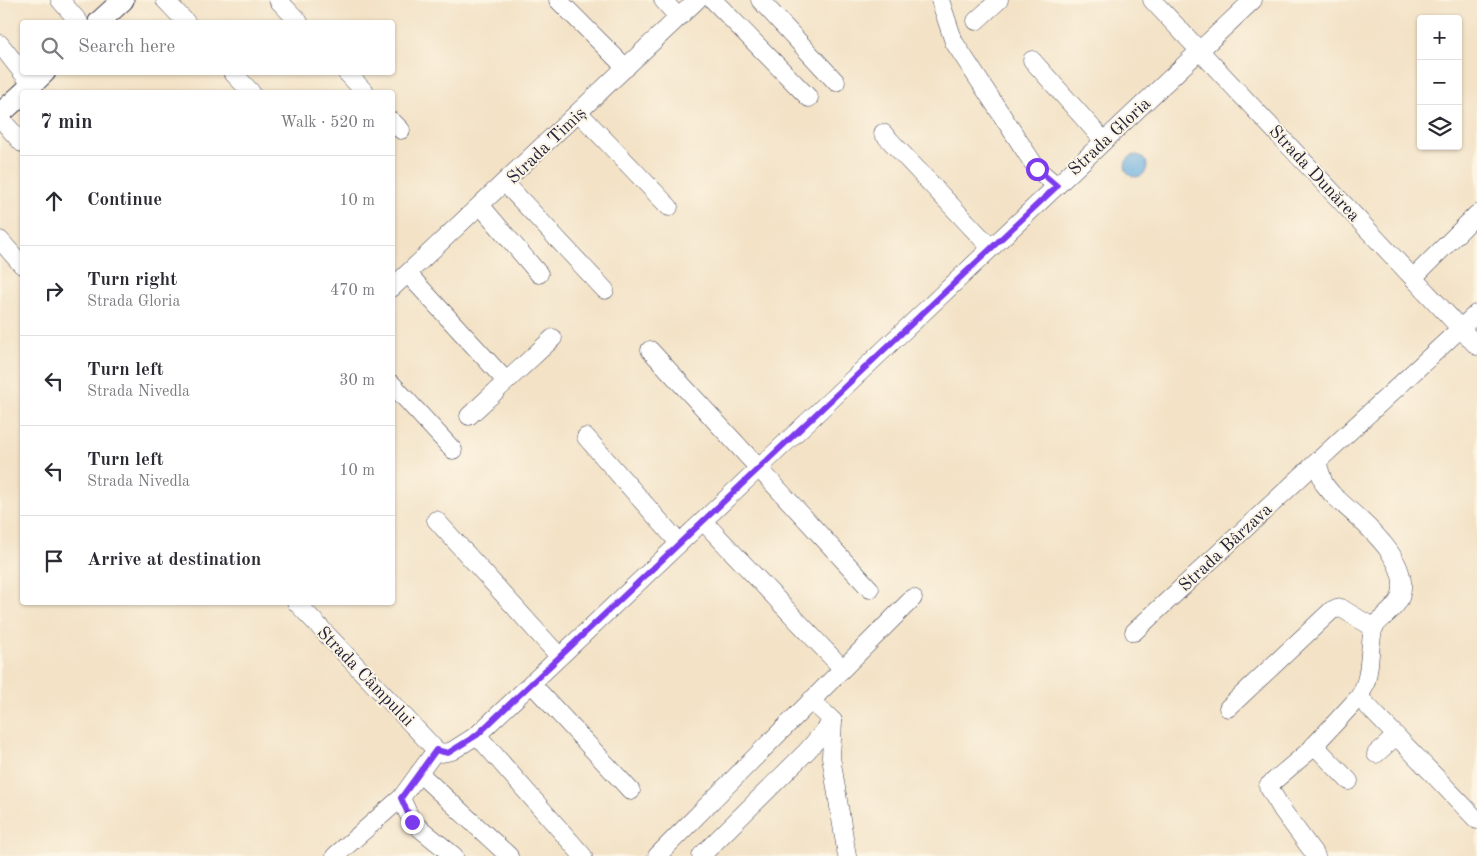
<!DOCTYPE html>
<meta charset="utf-8">
<style>
:root{--surface:#fff;--page:#f2f2f3;--text:#2b2b33;--muted:#7c7c81;--line:#e1e1e2}
body{margin:0;font-family:"Old Standard TT",serif;background:var(--page);color:var(--text)}
.controls{position:absolute;right:15px;top:15px;display:grid;overflow:hidden;border-radius:5px;box-shadow:0 1px 4px #0004}
.controls button{width:45px;height:45px;display:grid;place-items:center;padding:0;border:0;border-bottom:1px solid var(--line);background:var(--surface);color:var(--text);font:25px sans-serif}
.stop{position:absolute;width:15px;height:15px;margin:-11px;border:4px solid #7c3aed;border-radius:50%;background:#fff}
.stop.end{background:#7c3aed;border-color:#fff;box-shadow:0 1px 5px #0008}
.list{margin:0;padding:0;list-style:none}
h2{display:flex;justify-content:space-between;align-items:center;height:65px;margin:0;padding:0 20px;font-size:21px}
h2 small{font-size:16px;font-weight:400;color:var(--muted)}
.list li{display:grid;grid-template-columns:32px 1fr auto;gap:15px;align-items:center;box-sizing:border-box;height:90px;padding:0 20px;border-top:1px solid var(--line)}
.list b{display:block;font-size:19px;white-space:nowrap}
.list p{margin:0;font-size:16px;white-space:nowrap;color:var(--muted)}
.list em{font-size:16px;font-style:normal;color:var(--muted)}
.icon{flex:none;width:28px;height:28px;fill:none;stroke:currentColor;stroke-width:2;stroke-linecap:round;stroke-linejoin:round}
.map{position:relative;flex:none;width:1477px;height:856px;overflow:hidden}
.search{position:absolute;background:var(--surface);box-shadow:0 1px 4px #0004;left:20px;top:20px;width:375px;height:55px;display:flex;align-items:center;gap:12px;box-sizing:border-box;padding:0 18px;border-radius:5px;color:var(--muted);font-size:19px}
.panel{position:absolute;background:var(--surface);box-shadow:0 1px 4px #0004;left:20px;top:90px;width:375px;height:515px;border-radius:5px}
.map>svg:first-child{display:block}
</style>
<div class="map">
<svg width="1477" height="856" viewBox="0 0 1477 856">
<rect width="100%" height="100%" fill="#fcf5e5"/>
<filter id="ink" filterUnits="userSpaceOnUse"><feTurbulence type="fractalNoise" baseFrequency=".02" numOctaves="2"/><feDisplacementMap in="SourceGraphic" scale="10" xChannelSelector="R" yChannelSelector="G"/><feConvolveMatrix kernelMatrix="1 2 1 2 8 2 1 2 1" color-interpolation-filters="sRGB"/></filter>
<filter id="wash" filterUnits="userSpaceOnUse"><feTurbulence type="fractalNoise" baseFrequency=".0096" numOctaves="4" result="noise"/><feDisplacementMap in="SourceGraphic" scale="20" xChannelSelector="R" yChannelSelector="G"/><feGaussianBlur stdDeviation="1.12" result="paint"/><feColorMatrix in="noise" values="0 0 0 0 0 0 0 0 0 0 0 0 0 0 0 0 0 1.4 0 .05"/><feComposite in="paint" operator="in"/></filter>
<g filter="url(#wash)">
<rect width="100%" height="100%" fill="#f3e2c6"/>
<!-- water -->
<circle fill="#69afe0" stroke="#46688e" cx="1136" cy="166" r="11"/>
</g>
<g filter="url(#ink)">
<g fill="none" stroke-linecap="round" stroke-linejoin="round">
<!-- minor casing -->
<g stroke="#413f50" stroke-width="19">
<g id="minor">
<polyline points="60,0 79,22"/>
<polyline points="165,0 186,22"/>
<polyline points="278,0 299,22"/>
<polyline points="558,0 626,68"/>
<polyline points="663,0 678,17"/>
<polyline points="713,0 809,98"/>
<polyline points="760,0 836,82"/>
<polyline points="940,0 954,42 1037,169 1057,186"/>
<polyline points="1152,0 1477,346"/>
<polyline points="976,21 999,0"/>
<polyline points="0,44 32,85"/>
<polyline points="1032,60 1104,141"/>
<polyline points="232,72 251,92"/>
<polyline points="346,72 365,92"/>
<polyline points="579,113 669,207"/>
<polyline points="0,118 22,143"/>
<polyline points="392,121 401,130"/>
<polyline points="883,133 991,248"/>
<polyline points="505,183 605,290"/>
<polyline points="481,206 539,274"/>
<polyline points="0,240 22,265"/>
<polyline points="408,274 506,381"/>
<polyline points="1413,278 1477,214"/>
<polyline points="392,288 697,0"/>
<polyline points="650,350 870,589"/>
<polyline points="392,384 453,450"/>
<polyline points="469,416 553,338"/>
<polyline points="586,437 679,543"/>
<polyline points="436,520 559,656"/>
<polyline points="703,521 842,668"/>
<polyline points="296,602 436,750 442,753 452,751 477,735 1253,0"/>
<polyline points="1134,632 1477,313"/>
<polyline points="531,683 631,791"/>
<polyline points="1359,697 1477,820"/>
<polyline points="811,700 833,721 831,757 847,856"/>
<polyline points="1228,708 1332,610 1341,608 1374,628"/>
<polyline points="477,735 583,856"/>
<polyline points="1314,745 1349,781"/>
<polyline points="436,750 401,798 412,822 454,856"/>
<polyline points="1376,754 1396,736"/>
<polyline points="419,773 509,856"/>
<polyline points="335,856 401,798"/>
<polyline points="657,856 913,598"/>
<polyline points="701,856 807,751 833,721"/>
<path d="M 1316,856 L 1283,811 L 1268,786 L 1309,751 L 1359,697 C 1372,677 1368,653 1373,630 C 1376,620 1395,611 1400,598 C 1414,559 1357,518 1332,494 L 1324,484 L 1317,462"/>
</g>
</g>
<!-- major casing -->
<g stroke="#413f50" stroke-width="23">
<g id="major">
<polyline points="99,22 123,0"/>
<polyline points="24,92 45,72"/>
<polyline points="0,114 22,94"/>
</g>
</g>
<!-- minor -->
<use href="#minor" stroke="#fff" stroke-width="18"/>
<!-- major -->
<use href="#major" stroke="#fff" stroke-width="21"/>
</g>
</g>
<g fill="none" stroke-linecap="round" stroke-linejoin="round" filter="url(#ink)">
<!-- route -->
<polyline stroke="#7c3aed" stroke-width="6" points="412,822 401,798 436,750 448,753 477,735 1057,186 1037,169"/>
</g>
<g text-anchor="middle" stroke-width="4" stroke-linejoin="round" paint-order="stroke">
<!-- street labels -->
<g font-size="18" fill="#22223b" stroke="#fcf5e5">
<text transform="translate(1109 136) rotate(-43)" y="6">Strada Gloria</text>
<text transform="translate(546 145) rotate(-44)" y="6">Strada Timiș</text>
<text transform="translate(1315 173) rotate(47)" y="6">Strada Dunărea</text>
<text transform="translate(1225 547) rotate(-43)" y="6">Strada Bârzava</text>
<text transform="translate(366 676) rotate(46)" y="6">Strada Câmpului</text>
</g>
</g>
</svg>
<div class="controls">
<button>+</button>
<button>−</button>
<button><svg class="icon" aria-label="layers" viewBox="0 0 24 24"><path d="M12 4l9 5-9 5-9-5zM3 14l9 5 9-5"/></svg></button>
</div>
<div class="stop" style="left:1037px;top:169px"></div>
<div class="stop end" style="left:412px;top:822px"></div>
<div class="search"><svg class="icon" aria-label="search" viewBox="0 0 24 24"><circle cx="10" cy="10" r="6"/><path d="M15 15l6 6"/></svg>Search here</div>
<section class="panel">
<h2>7 min<small>Walk · 520 m</small></h2>
<ul class="list">
<li><svg class="icon" aria-label="ahead" viewBox="0 0 24 24"><path d="M12 20V5M6 11l6-6 6 6"/></svg><div><b>Continue</b></div><em>10 m</em></li>
<li><svg class="icon" aria-label="right" viewBox="0 0 24 24"><path d="M7 20v-9h11M14 6l5 5-5 5"/></svg><div><b>Turn right</b><p>Strada Gloria</p></div><em>470 m</em></li>
<li><svg class="icon" aria-label="left" viewBox="0 0 24 24"><path d="M17 20v-9H6M10 6l-5 5 5 5"/></svg><div><b>Turn left</b><p>Strada Nivedla</p></div><em>30 m</em></li>
<li><svg class="icon" aria-label="left" viewBox="0 0 24 24"><path d="M17 20v-9H6M10 6l-5 5 5 5"/></svg><div><b>Turn left</b><p>Strada Nivedla</p></div><em>10 m</em></li>
<li><svg class="icon" aria-label="arrive" viewBox="0 0 24 24"><path d="M6 21V4h12l-3 4 3 4H6"/></svg><div><b>Arrive at destination</b></div></li>
</ul>
</section>
</div>
